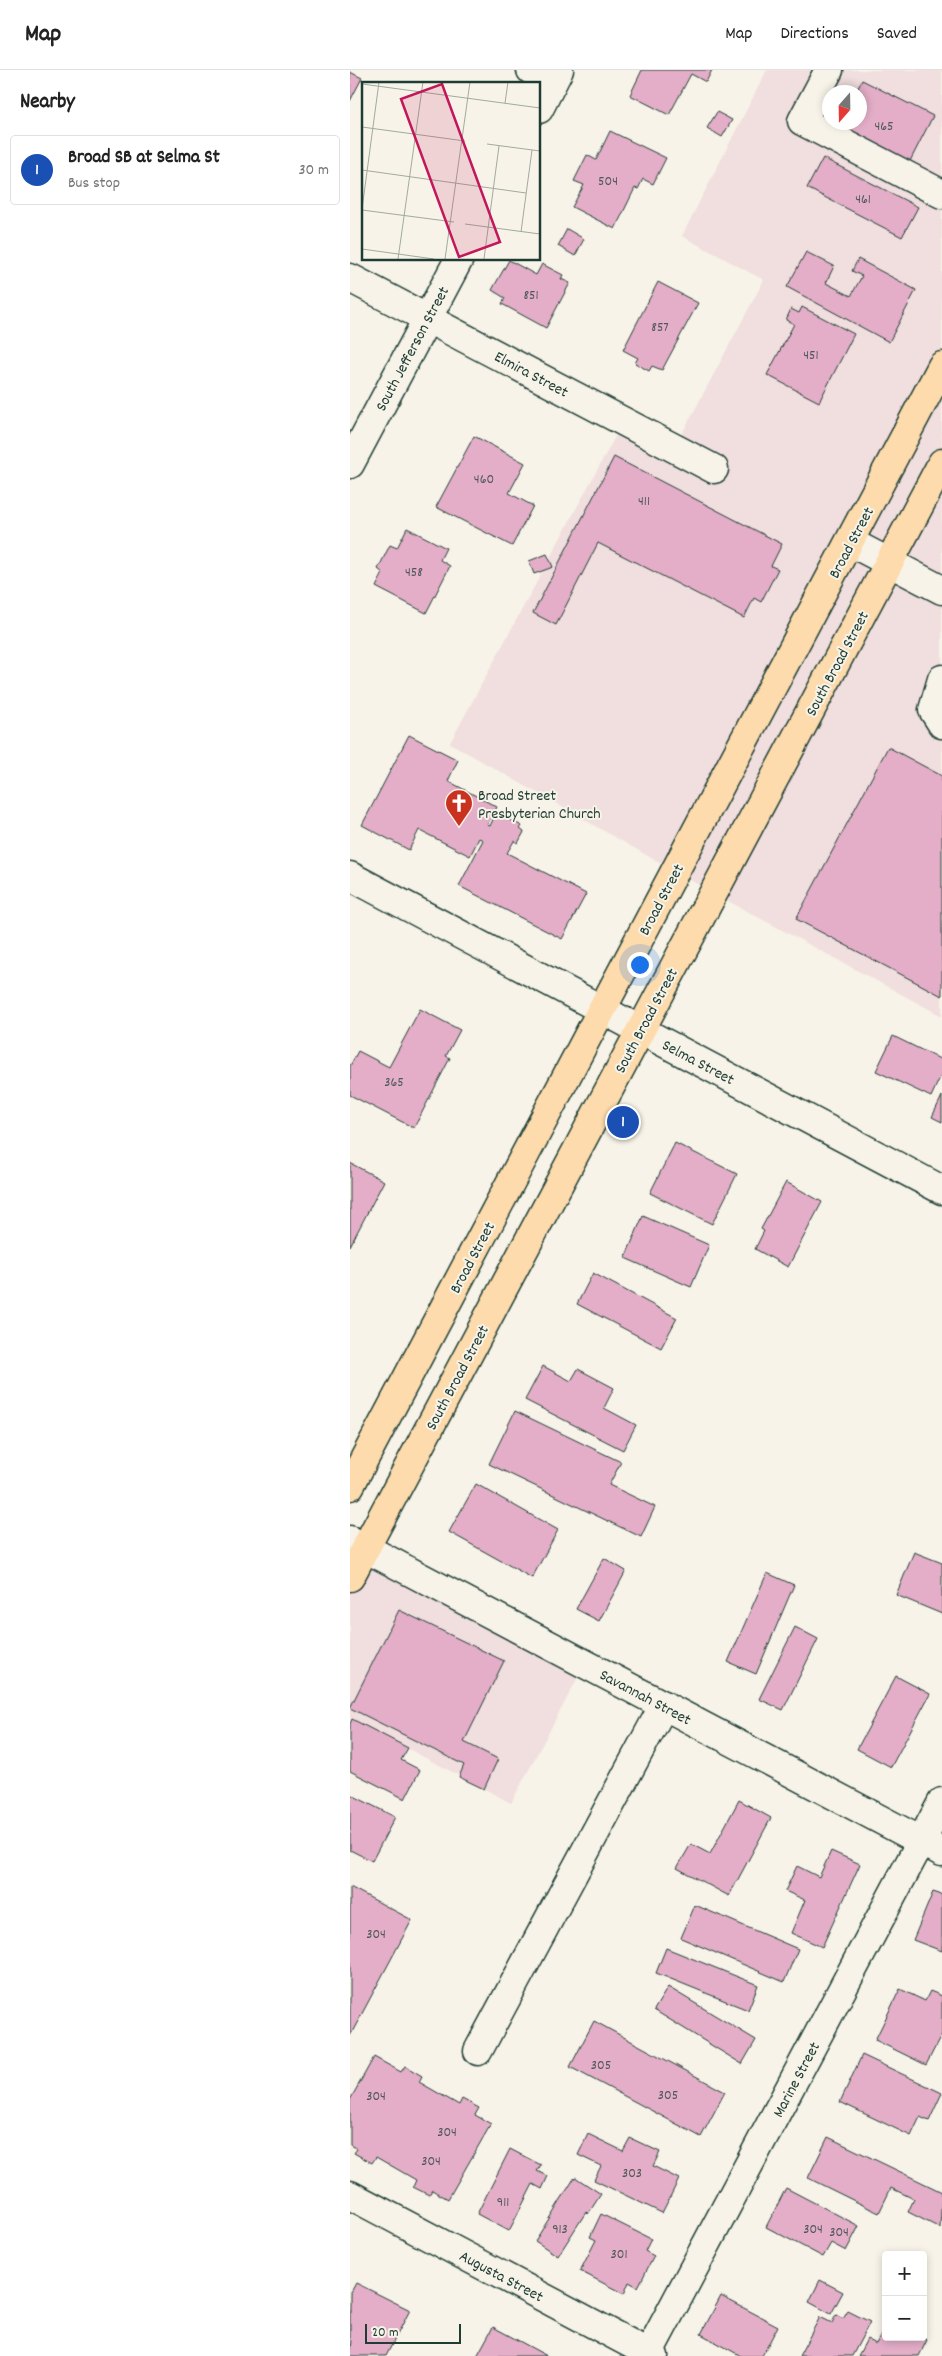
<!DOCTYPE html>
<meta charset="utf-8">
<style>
:root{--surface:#fff;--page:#f6f6f6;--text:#222;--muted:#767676;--line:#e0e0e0;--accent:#c8321e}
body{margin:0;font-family:Dekko,sans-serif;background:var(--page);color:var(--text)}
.controls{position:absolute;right:15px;bottom:15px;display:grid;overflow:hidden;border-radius:5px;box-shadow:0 2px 8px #0003}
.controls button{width:45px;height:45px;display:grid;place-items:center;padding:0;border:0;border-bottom:1px solid var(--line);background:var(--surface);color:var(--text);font:25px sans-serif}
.compass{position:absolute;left:472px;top:15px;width:45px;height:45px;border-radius:50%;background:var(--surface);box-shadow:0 2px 8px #0003;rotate:200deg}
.scale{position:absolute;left:15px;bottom:12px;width:96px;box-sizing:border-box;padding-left:5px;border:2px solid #1f3d34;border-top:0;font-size:14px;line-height:18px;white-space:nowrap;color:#1f3d34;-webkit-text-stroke:4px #f7f3e8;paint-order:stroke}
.you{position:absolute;left:289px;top:894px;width:18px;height:18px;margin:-12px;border:4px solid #fff;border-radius:50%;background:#1a73e8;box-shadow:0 0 0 8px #1a73e833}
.badge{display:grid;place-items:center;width:32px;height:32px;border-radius:50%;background:var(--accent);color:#fff;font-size:16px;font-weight:700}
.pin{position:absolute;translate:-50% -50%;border:2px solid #fff;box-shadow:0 1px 5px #0006}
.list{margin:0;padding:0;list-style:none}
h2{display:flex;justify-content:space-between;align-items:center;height:65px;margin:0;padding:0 20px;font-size:21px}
h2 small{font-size:16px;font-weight:400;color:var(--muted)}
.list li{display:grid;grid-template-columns:32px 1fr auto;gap:15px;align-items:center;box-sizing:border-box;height:70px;margin:0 10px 10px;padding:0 10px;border:1px solid var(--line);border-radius:5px}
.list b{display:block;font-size:19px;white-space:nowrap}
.list p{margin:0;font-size:16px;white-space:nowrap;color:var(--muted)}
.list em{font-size:16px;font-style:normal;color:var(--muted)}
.map{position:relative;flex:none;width:592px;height:2286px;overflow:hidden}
header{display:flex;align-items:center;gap:30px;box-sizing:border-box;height:70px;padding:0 25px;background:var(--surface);border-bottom:1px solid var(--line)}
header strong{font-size:24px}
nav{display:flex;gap:28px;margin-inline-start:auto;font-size:18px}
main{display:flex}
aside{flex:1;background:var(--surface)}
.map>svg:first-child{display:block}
</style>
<header>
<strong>Map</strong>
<nav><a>Map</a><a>Directions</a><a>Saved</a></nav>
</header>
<main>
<aside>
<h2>Nearby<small></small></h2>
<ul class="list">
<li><span class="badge" style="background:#1a4fb4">1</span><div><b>Broad SB at Selma St</b><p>Bus stop</p></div><em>30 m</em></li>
</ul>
</aside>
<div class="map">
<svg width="592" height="2286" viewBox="0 0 592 2286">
<rect width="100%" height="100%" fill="#f7f3e8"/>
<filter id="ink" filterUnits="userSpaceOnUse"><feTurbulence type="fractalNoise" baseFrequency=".02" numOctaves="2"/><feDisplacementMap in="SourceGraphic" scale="10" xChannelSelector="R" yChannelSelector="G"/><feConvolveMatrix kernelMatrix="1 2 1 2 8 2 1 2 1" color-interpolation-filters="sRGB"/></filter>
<g filter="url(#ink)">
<!-- built -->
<g fill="#f1dede" fill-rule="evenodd">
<path d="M 417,0 L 592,0 L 592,946 L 363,823 L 100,673 L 266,365 L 317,392 L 414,210 L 332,166 ZM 480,22 L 510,22 L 510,52 L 480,52 Z"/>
<polygon points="16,1478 235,1594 161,1733 0,1648 0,1507"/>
</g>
<!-- building -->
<g fill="#e4aec8" stroke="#1f3d34">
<polygon points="292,0 362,0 356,12 341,4 319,45 280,25"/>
<polygon points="0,2 12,8 0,31"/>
<polygon points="512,10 583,46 558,95 487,58 490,52 510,52 510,22 506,22"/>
<polygon points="367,42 382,50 372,67 357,58"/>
<polygon points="260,61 316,88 303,114 293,109 288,119 285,118 265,159 222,137 234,115 224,111 237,85 246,90"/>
<polygon points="473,88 568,137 552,167 457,118"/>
<polygon points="217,159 234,169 225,186 208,176"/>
<polygon points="456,182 484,196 476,213 501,226 512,206 502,201 508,189 566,220 539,272 437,217"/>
<polygon points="159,190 186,205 192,194 213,205 211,209 220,213 196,258 152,234 155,228 142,220"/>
<polygon points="308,212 348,233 312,300 302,296 299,301 285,293 288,288 273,280"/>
<polygon points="452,237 504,264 469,332 417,305 444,254 436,250 441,239 449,243"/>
<polygon points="124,366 175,393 159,423 183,436 162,476 86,437"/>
<polygon points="264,387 432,474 421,496 428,499 411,532 404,528 394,548 248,473 206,555 183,543"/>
<polygon points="57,458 96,478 90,490 100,496 76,543 26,517 33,503 28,499 40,475 47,478"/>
<polygon points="197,484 203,497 184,504 179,491"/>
<polygon points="59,665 108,690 98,711 147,737 137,755 140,756 146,743 172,756 170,759 174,762 168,773 164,771 157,783 236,824 212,869 109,816 133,770 129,768 120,786 69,760 59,780 12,755"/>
<polygon points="538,677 592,706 592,926 446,849"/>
<polygon points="70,939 110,960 96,986 100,988 64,1058 0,1025 0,996 8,981 39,997"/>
<polygon points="543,966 592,990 592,1003 581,1027 526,1001"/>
<polygon points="592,1026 592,1052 582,1047"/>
<polygon points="325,1073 387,1104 362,1154 300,1123"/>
<polygon points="0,1093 34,1111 0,1176"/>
<polygon points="436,1112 472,1132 438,1197 405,1179 414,1161 411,1159"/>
<polygon points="293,1146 359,1175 341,1217 275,1188"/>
<polygon points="243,1203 327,1248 311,1278 227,1234"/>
<polygon points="193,1296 221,1311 228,1299 264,1318 254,1338 286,1355 273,1380 175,1330"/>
<polygon points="165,1341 271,1392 259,1415 305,1437 291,1467 139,1394"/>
<polygon points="126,1414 208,1460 182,1508 99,1462"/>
<polygon points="564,1482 592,1493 592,1544 546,1525"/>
<polygon points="254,1488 276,1501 249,1551 226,1539"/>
<polygon points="417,1503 444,1515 406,1604 378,1592"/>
<polygon points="49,1540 154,1591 114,1672 148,1689 134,1719 109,1707 114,1695 0,1638"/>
<polygon points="445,1557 468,1569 433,1640 409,1629"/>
<polygon points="546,1606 580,1624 541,1697 507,1679"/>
<polygon points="2,1649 58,1678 51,1690 70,1700 55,1729 0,1701 0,1654"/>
<polygon points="0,1724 45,1747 22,1791 0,1780"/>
<polygon points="389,1730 421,1748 379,1826 327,1798 341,1774 360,1784"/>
<polygon points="481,1781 510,1794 472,1877 441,1863 455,1830 435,1821 447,1796 469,1807"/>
<polygon points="0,1817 62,1850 0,1966"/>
<polygon points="583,1822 592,1825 592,1881 563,1870"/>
<polygon points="345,1835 448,1879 434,1912 331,1868"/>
<polygon points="316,1878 408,1915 398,1940 306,1903"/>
<polygon points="318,1917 406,1970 392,1994 304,1940"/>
<polygon points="550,1919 575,1931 580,1921 592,1926 592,1964 576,1995 525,1970"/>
<polygon points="244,1951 375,2022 351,2067 220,1997"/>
<polygon points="512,1985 592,2023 579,2051 570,2047 561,2066 490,2032"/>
<polygon points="24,1987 51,2002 55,1996 72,2006 69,2012 109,2035 112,2029 129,2038 125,2045 141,2054 98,2129 82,2120 79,2125 63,2117 66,2110 26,2087 22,2093 4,2083 7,2079 0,2075 0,2030"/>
<polygon points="238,2064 273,2081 280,2068 310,2082 303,2096 329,2109 312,2143 244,2110 251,2096 228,2085"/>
<polygon points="478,2067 592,2122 590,2158 558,2142 564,2129 541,2118 529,2143 458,2108"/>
<polygon points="160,2079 191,2095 187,2101 198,2106 192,2119 183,2114 159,2161 127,2144"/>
<polygon points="225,2107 251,2124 238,2144 236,2142 208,2186 185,2171"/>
<polygon points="436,2118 509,2156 496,2181 481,2173 473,2187 416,2157"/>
<polygon points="251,2144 301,2169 295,2181 304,2186 288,2217 279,2212 274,2224 230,2201 246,2170 240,2167"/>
<polygon points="470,2210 493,2222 481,2244 459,2232"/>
<polygon points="6,2213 60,2240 36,2286 0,2286 2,2271 0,2270 0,2224"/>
<polygon points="371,2226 428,2256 412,2286 391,2286 351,2264"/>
<polygon points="498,2241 520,2252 502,2286 449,2286 470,2247 482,2253 486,2245 493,2249"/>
<polygon points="536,2255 536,2267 572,2267 577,2270 569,2286 508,2286 517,2269 526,2274"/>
<polygon points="143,2257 197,2286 127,2286"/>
</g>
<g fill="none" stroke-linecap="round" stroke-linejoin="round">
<!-- minor casing -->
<g stroke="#1f3d34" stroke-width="31">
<g id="minor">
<polyline points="181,0 203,11"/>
<polyline points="479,0 452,51 592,124"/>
<polyline points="189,39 209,0"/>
<polyline points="0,208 364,399"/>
<polyline points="0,394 109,189"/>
<polyline points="500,472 592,520"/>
<polyline points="592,609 583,640 592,654"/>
<polyline points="0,806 592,1120"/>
<polyline points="0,1470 592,1782"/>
<polyline points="128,1981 314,1635"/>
<polyline points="0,2125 304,2286"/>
<polyline points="297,2286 592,1732"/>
</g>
</g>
<!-- major casing -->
<g stroke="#1f3d34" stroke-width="31">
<g id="major">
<polyline points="0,1416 592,296"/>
<polyline points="0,1507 592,393"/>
</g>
</g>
<!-- minor -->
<use href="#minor" stroke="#f7f3e8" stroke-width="28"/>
<!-- major -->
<use href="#major" stroke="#fddbac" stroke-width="28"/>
</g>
</g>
<!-- icons -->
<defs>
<g id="church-pin" transform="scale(1.4375)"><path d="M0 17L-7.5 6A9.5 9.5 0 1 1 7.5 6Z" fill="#c8321e" stroke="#f7f3e8"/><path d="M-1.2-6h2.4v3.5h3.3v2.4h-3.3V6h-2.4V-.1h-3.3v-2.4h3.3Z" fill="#fff"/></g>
</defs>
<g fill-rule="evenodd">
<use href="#church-pin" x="109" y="733"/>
</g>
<g text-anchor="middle" stroke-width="4" stroke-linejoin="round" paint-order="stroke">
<!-- number labels -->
<g font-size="14" fill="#505959">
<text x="534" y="60">465</text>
<text x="258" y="115">504</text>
<text x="513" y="133">461</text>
<text x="181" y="229">851</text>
<text x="310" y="261">857</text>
<text x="461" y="289">451</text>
<text x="134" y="413">460</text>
<text x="294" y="435">411</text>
<text x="64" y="506">458</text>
<text x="44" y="1016">365</text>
<text x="26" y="1868">304</text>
<text x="251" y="1999">305</text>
<text x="318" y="2029">305</text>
<text x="26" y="2030">304</text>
<text x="97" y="2066">304</text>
<text x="81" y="2095">304</text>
<text x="282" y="2107">303</text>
<text x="153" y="2136">911</text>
<text x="210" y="2163">913</text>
<text x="463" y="2163">304</text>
<text x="489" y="2166">304</text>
<text x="269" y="2188">301</text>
</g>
<!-- street labels -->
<g font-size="16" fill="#1f3d34" stroke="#f7f3e8">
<text transform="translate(61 278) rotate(-62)" y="6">South Jefferson Street</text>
<text transform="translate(182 303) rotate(28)" y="6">Elmira Street</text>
<text transform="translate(500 472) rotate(-62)" y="6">Broad Street</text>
<text transform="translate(486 593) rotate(-62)" y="6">South Broad Street</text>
<text transform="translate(310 829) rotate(-62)" y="6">Broad Street</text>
<text transform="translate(295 950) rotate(-62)" y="6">South Broad Street</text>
<text transform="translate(349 991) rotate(28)" y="6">Selma Street</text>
<text transform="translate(121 1187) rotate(-62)" y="6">Broad Street</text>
<text transform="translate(106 1307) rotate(-62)" y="6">South Broad Street</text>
<text transform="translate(296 1626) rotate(28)" y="6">Savannah Street</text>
<text transform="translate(445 2009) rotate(-62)" y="6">Marine Street</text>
<text transform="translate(152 2205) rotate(28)" y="6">Augusta Street</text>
</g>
<!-- poi labels -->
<g font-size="16" fill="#1f3d34" stroke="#f7f3e8" text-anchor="start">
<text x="128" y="730">Broad Street<tspan x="128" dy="18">Presbyterian Church</tspan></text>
</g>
</g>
<!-- overview -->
<g transform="translate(12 12)">
<rect width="178" height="178" fill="#f7f3e8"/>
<path fill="none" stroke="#a1aaa0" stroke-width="1" d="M 0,2 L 178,26M 143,21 L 146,0M 0,45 L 103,59M 125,62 L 178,69M 0,88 L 164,111M 0,127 L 17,0M 0,128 L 92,140M 103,142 L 178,152M 159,150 L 170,68M 0,167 L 72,177M 36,177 L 61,0M 83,177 L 108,0M 122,177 L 137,64"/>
<path fill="#c2185b" fill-opacity="0.15" stroke="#c2185b" stroke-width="2.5" d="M 80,2 L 138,160 L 97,175 L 39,17 Z"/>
<rect width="178" height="178" fill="none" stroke="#1f3d34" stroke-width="2.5"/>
</g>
</svg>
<div class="controls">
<button>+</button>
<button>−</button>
</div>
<svg class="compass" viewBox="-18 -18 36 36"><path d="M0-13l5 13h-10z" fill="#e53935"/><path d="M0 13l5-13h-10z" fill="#767676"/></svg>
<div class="scale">20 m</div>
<div class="you"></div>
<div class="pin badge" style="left:273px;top:1052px;background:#1a4fb4">1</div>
</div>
</main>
